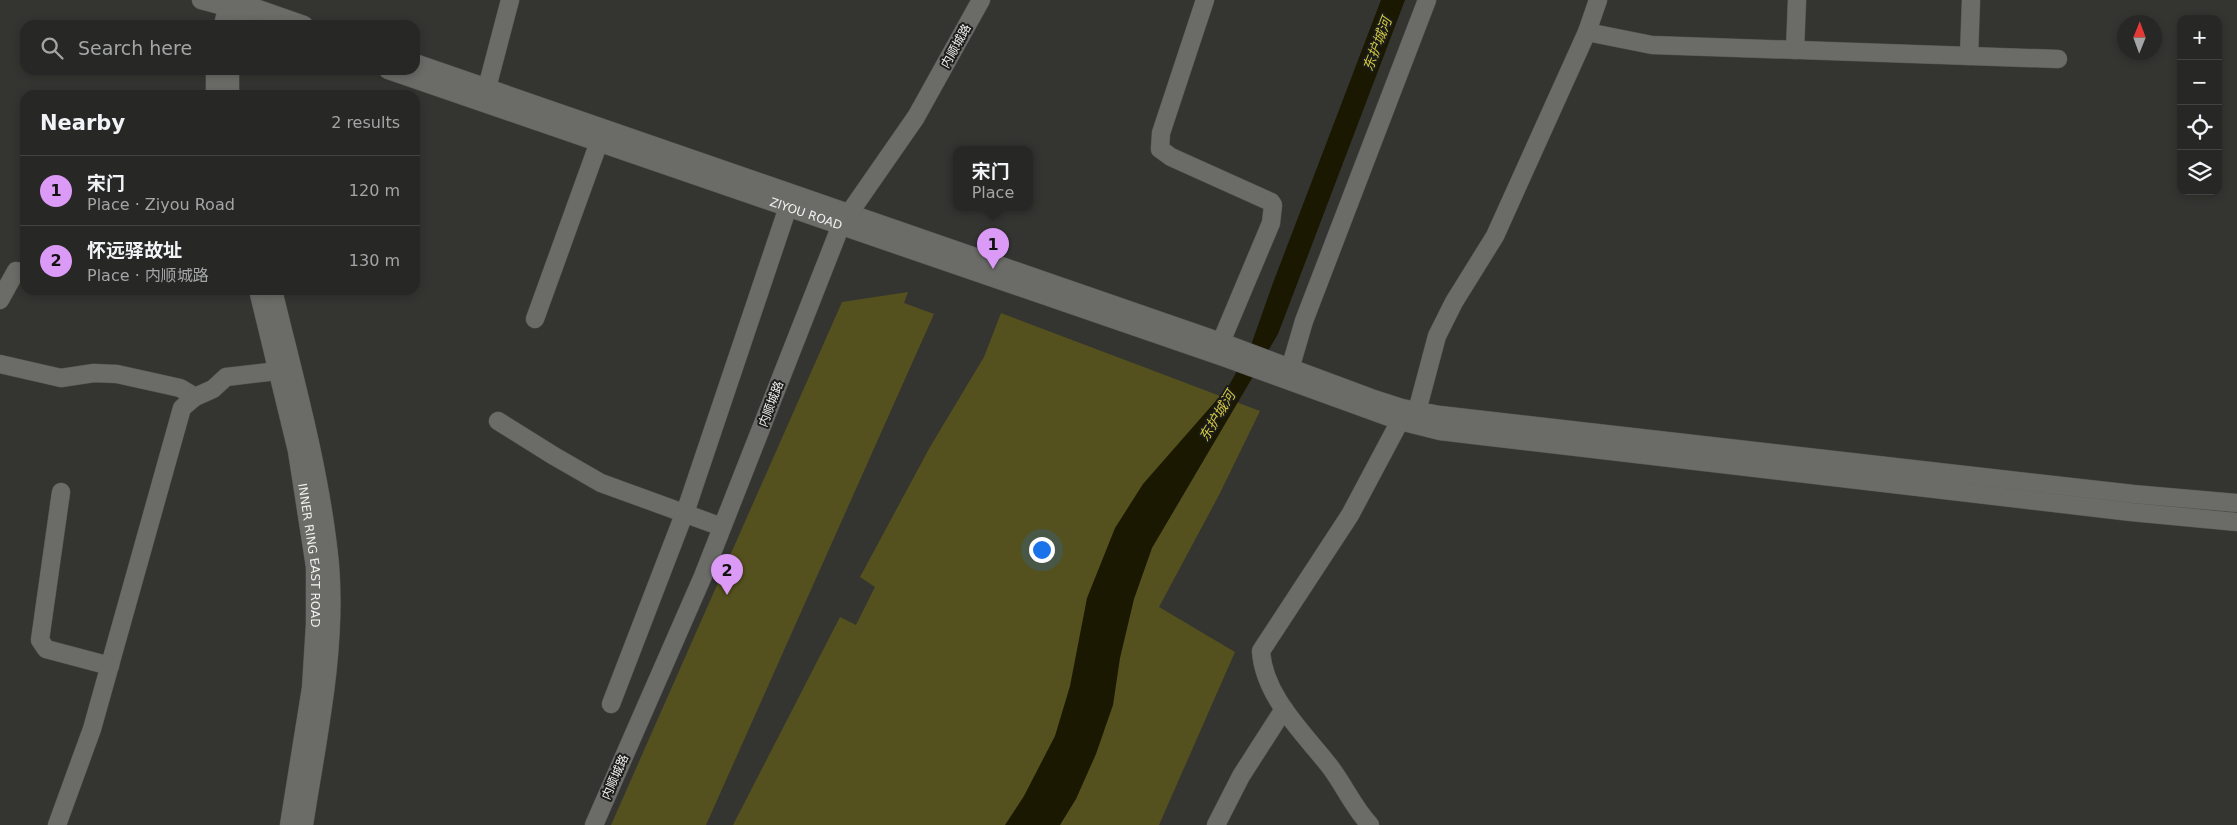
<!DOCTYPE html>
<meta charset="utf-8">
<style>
:root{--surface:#272725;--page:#333332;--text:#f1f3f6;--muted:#a4a5a7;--line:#434442;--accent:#da9af6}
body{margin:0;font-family:"DejaVu Sans","Noto Sans SC",sans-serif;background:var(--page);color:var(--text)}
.controls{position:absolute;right:15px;top:15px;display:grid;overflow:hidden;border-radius:10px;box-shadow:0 2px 8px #0003}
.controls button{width:45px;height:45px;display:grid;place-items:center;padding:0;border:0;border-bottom:1px solid var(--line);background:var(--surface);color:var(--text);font:25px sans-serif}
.compass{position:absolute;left:2117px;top:15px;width:45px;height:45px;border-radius:50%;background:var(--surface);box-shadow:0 2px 8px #0003;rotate:1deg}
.you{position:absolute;left:1041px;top:549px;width:18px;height:18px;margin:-12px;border:4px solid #fff;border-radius:50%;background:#1a73e8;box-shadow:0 0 0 8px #1a73e833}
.badge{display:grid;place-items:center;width:32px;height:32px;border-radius:50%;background:var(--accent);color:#111;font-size:16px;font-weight:700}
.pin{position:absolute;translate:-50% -41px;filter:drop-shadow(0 1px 2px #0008)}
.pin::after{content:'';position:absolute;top:26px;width:18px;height:15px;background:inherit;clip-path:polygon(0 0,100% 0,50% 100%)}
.popup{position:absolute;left:953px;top:146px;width:80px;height:65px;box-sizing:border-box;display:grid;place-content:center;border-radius:10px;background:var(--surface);filter:drop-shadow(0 1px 4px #0005);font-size:16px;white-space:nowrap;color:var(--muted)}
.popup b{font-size:19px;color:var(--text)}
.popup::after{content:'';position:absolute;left:50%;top:100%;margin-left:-10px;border:10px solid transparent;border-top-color:var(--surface)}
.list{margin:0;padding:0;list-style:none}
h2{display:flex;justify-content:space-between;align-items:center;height:65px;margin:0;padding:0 20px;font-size:21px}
h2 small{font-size:16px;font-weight:400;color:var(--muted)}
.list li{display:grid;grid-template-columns:32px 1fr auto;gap:15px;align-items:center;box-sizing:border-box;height:70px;padding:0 20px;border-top:1px solid var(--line)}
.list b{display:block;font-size:19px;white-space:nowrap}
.list p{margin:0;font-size:16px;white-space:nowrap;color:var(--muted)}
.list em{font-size:16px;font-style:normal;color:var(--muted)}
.icon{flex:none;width:28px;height:28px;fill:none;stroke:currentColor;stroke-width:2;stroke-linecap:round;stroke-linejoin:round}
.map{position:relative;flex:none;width:2237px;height:825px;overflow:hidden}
.search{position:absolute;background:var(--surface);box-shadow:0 2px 8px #0003;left:20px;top:20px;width:400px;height:55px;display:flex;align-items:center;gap:12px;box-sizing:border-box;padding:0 18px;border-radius:15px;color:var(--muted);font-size:19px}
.panel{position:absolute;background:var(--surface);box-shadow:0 2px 8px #0003;left:20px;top:90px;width:400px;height:205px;border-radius:15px}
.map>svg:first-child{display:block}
</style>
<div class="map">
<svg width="2237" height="825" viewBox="0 0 2237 825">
<rect width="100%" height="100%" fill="#343431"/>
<!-- green -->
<g fill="#54511e">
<polygon points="908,292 904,303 934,314 706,825 611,825 842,302"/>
<polygon points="1001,313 1260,411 1219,495 1159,607 1235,652 1159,825 733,825 840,617 856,625 875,587 860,577 930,447 984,357"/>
</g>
<!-- water -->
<polygon fill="#1a1800" points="1381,0 1405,0 1278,334 1152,548 1134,599 1120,658 1113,705 1096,754 1076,799 1060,825 1005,825 1024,796 1055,736 1070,686 1087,598 1115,528 1143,484 1228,387 1250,348 1273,283"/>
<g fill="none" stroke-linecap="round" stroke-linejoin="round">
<!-- minor casing -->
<g stroke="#535351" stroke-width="19">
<g id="minor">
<polyline points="201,0 227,7 240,19 256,25"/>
<polyline points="1205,0 1161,133 1160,149 1171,157 1271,202 1273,205 1271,223 1221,342"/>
<polyline points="227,7 244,4 304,25"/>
<polyline points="223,25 229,0"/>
<polyline points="1587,32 1652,45 2058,59"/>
<polyline points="1795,50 1797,0"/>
<polyline points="1969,56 1971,0"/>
<polyline points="415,63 1221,342 1371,398 1402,408 1440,415 2133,494 2237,503"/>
<polyline points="215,70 215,95"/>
<polyline points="230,70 230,95"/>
<path id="s1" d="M 388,70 L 1226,358 L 1400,421 L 1440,431 L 1482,436 L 2131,512 L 2237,522"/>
<polyline points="484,99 510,0"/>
<path id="s2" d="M 258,290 L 297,451 L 315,567 L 315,624 L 311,688 L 289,825"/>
<path d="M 273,290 C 295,381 321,472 330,565 C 337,651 317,740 304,825"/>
<polyline points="0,300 16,271"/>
<polyline points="535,319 599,142"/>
<polyline points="0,364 61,378 94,373 117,374 180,388 195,397"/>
<polyline points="1290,369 1304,321 1427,0"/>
<polyline points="1417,411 1437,336 1454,302 1495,236 1587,32 1598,0"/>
<polyline points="498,421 554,456 601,483 722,527"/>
<polyline points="61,492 40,640 46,649 110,666"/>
<polyline points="611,704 688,504 788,207"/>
<polyline points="57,825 92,729 182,408 195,397 213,389 226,377 277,371"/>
<polyline points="594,825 703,576 841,225 916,117 981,0"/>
<polyline points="1216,825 1241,776 1284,709"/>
<path d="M 1370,825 C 1354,808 1345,787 1331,768 C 1304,733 1264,697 1261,651 L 1350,515 L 1400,421"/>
</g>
</g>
<!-- minor -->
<use href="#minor" stroke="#6b6b67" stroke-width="18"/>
</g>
<g text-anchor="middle" stroke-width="4" stroke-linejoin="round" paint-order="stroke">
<!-- street labels -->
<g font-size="12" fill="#f1f1ef" stroke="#1c1c1a">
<text transform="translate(956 46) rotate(-61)" y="4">内顺城路</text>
<text dy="4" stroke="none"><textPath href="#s1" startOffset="442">ZIYOU ROAD</textPath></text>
<text transform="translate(771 404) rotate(-69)" y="4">内顺城路</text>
<text dy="4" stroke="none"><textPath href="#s2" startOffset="271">INNER RING EAST ROAD</textPath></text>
<text transform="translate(615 777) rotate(-66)" y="4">内顺城路</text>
</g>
<!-- water labels -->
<g font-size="14" font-style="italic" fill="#d0c740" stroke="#1c1c1a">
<text transform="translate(1377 44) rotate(-69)" y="5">东护城河</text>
<text transform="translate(1217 416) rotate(-59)" y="5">东护城河</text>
</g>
</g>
</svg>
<div class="controls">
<button>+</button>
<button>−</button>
<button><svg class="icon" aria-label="locate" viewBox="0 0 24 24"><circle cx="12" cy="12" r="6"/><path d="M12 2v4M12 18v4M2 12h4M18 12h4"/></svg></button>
<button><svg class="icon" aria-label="layers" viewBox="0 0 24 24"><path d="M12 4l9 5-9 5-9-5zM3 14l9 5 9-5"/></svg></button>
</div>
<svg class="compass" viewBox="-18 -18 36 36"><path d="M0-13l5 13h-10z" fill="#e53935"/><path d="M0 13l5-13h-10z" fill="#a4a5a7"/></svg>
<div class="you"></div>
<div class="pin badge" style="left:993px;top:269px">1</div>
<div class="popup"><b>宋门</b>Place</div>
<div class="pin badge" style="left:727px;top:595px">2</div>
<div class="search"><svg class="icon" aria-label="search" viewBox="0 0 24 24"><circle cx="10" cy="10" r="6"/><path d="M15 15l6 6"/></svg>Search here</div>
<section class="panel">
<h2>Nearby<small>2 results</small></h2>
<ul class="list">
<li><span class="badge">1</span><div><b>宋门</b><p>Place · Ziyou Road</p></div><em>120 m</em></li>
<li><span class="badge">2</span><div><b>怀远驿故址</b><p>Place · 内顺城路</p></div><em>130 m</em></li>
</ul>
</section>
</div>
